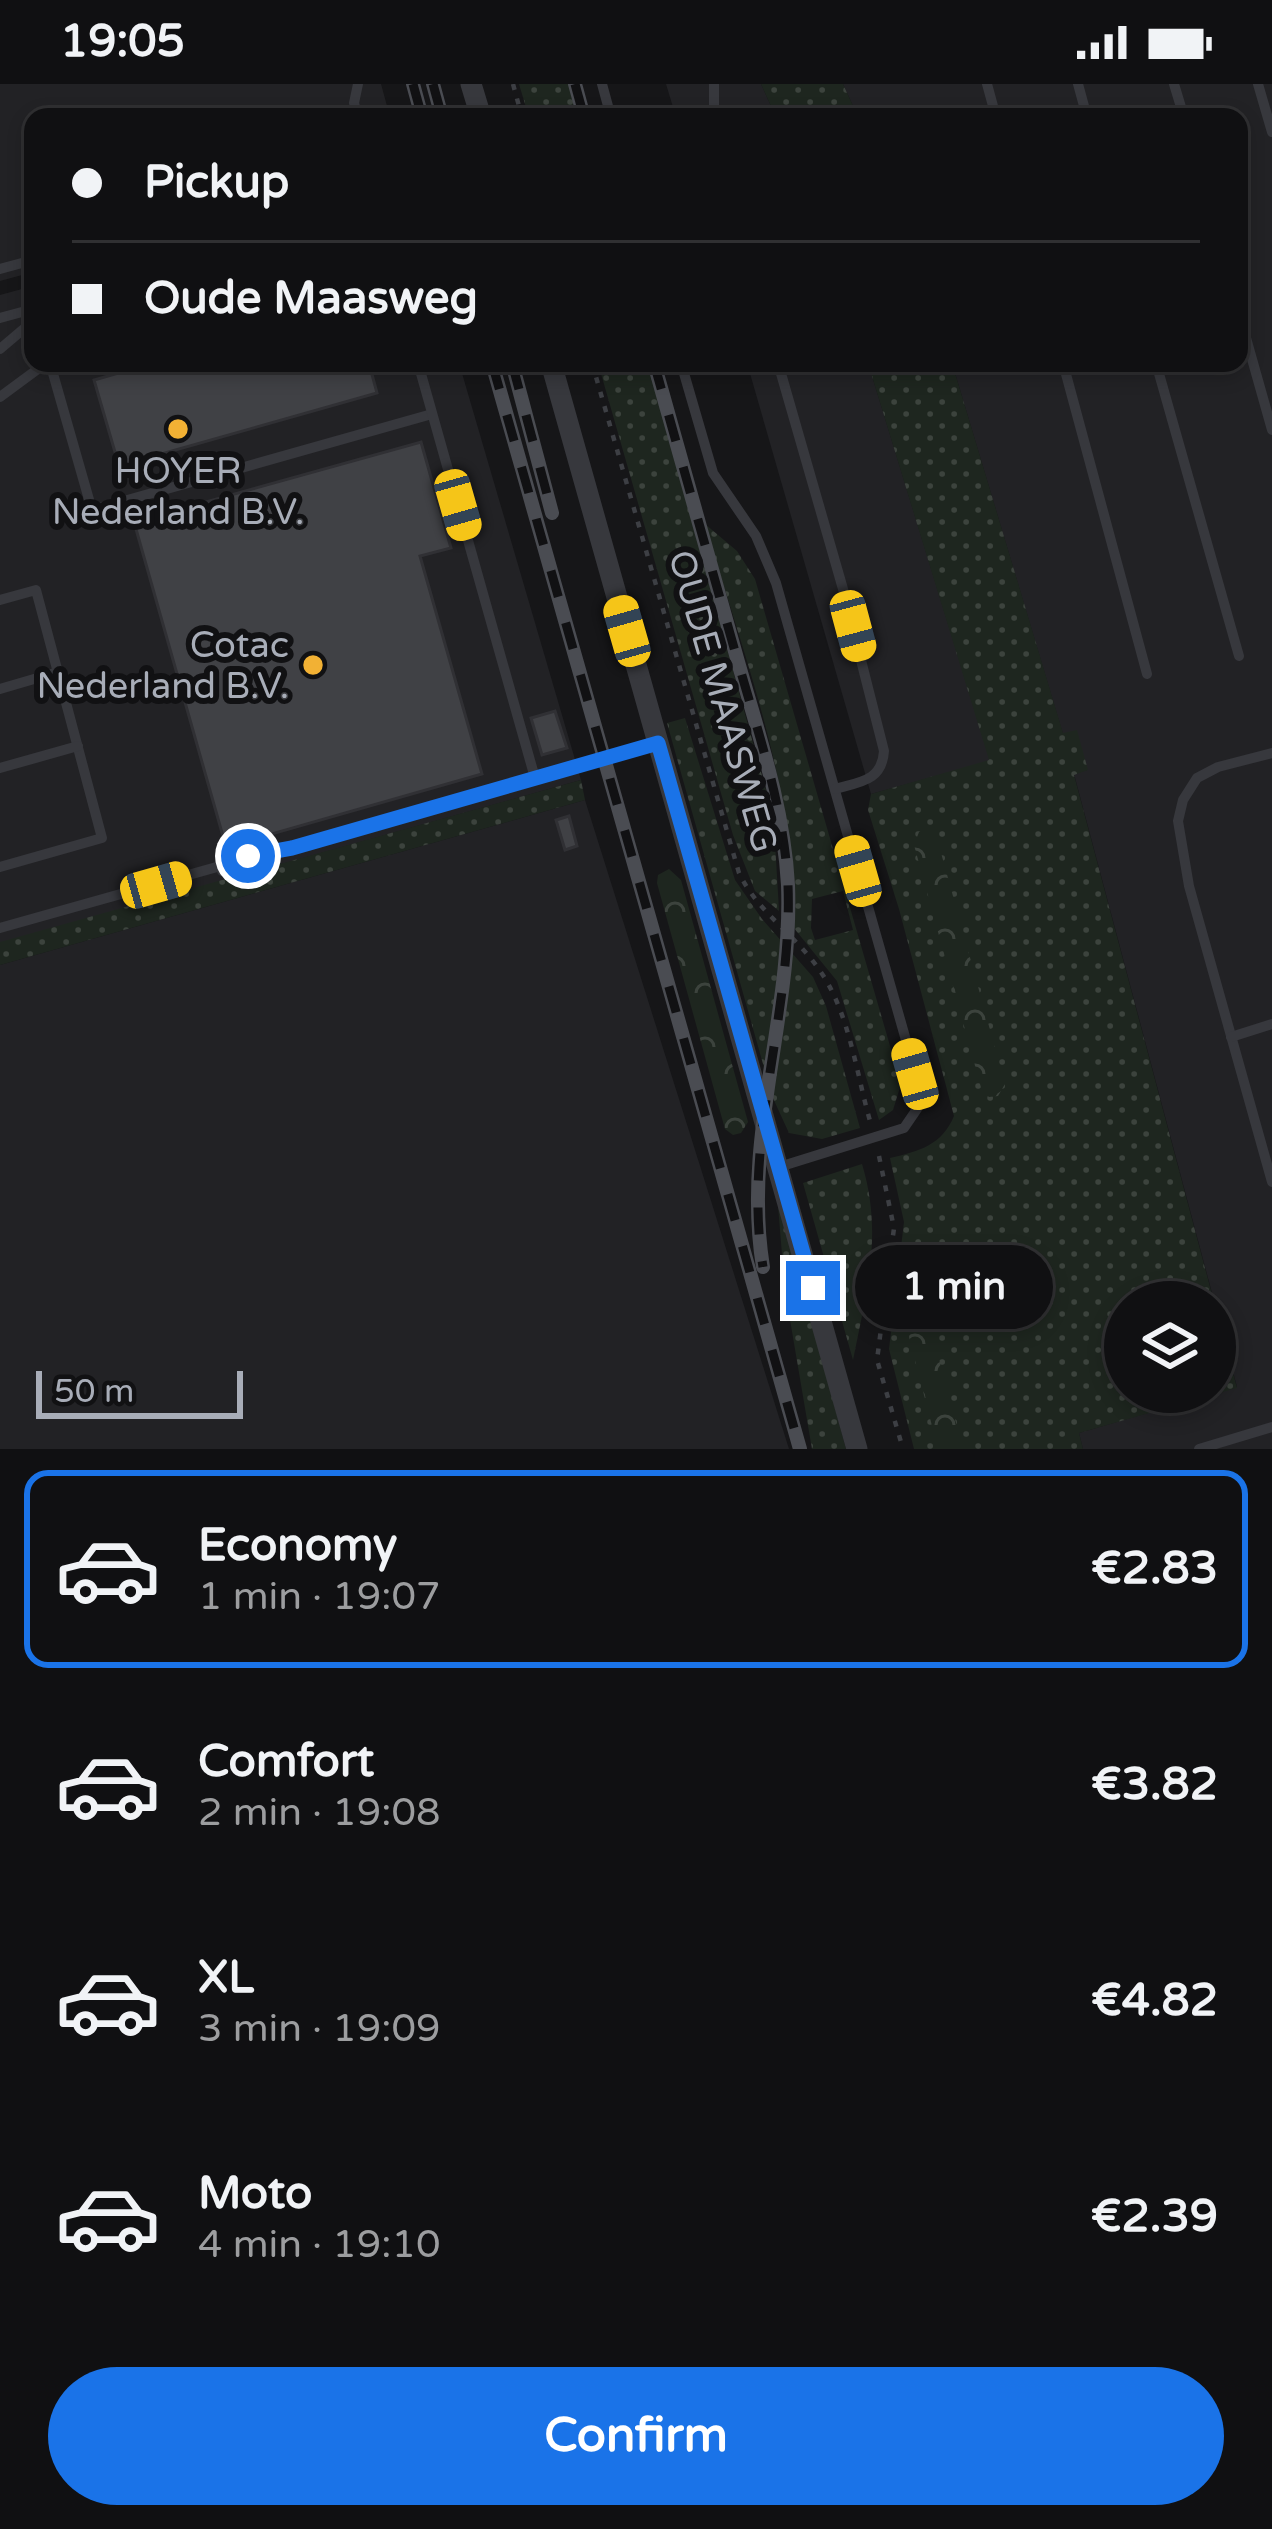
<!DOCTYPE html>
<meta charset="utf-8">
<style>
:root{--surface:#101012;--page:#19191b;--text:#f1f3f6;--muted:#9c9d9f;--line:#303032;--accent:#1a73e8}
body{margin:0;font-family:"Varela Round",sans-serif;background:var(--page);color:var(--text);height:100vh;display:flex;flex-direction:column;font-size:45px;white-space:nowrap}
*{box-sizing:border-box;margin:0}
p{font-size:39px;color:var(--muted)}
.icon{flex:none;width:66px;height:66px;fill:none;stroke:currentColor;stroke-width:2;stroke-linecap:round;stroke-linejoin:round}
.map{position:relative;height:1365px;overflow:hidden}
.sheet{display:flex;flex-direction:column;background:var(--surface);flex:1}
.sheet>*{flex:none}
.hud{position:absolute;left:24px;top:24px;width:1224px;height:264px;border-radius:24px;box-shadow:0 6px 18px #0003,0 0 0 3px var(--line);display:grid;align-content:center;height:264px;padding:0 48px;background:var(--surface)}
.buttons{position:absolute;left:1104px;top:1197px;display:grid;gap:24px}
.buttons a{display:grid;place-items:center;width:132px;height:132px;border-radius:50%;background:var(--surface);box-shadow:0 6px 18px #0003,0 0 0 3px var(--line);font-size:60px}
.scale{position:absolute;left:36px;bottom:30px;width:207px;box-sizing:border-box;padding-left:12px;border:6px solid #a8adb8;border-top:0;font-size:33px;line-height:42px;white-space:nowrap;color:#a8adb8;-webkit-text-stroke:9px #111113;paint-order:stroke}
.end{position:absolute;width:54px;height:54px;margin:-27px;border:15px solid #1a73e8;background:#fff;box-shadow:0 0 0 6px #fff}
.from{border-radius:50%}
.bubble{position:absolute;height:84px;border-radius:42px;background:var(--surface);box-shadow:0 6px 18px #0003,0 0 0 3px var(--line);font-size:39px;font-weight:800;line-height:84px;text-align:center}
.car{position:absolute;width:36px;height:72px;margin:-36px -18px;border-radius:15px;box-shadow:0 0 9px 3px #0007;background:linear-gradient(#f5c518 24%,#345 0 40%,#f5c518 0 76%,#345 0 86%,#f5c518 0)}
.hud b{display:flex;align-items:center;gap:42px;height:114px;font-size:45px}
.hud b+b{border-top:3px solid var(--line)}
.hud i{width:30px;height:30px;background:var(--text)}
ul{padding:21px 0 0;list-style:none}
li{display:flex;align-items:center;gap:36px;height:198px;margin:0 24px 18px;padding:0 24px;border:6px solid transparent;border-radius:24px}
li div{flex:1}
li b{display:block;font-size:45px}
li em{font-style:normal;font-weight:800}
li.current{border-color:var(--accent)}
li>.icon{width:108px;height:108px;stroke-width:1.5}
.action{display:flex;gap:24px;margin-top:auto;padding:24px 48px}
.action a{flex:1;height:138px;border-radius:72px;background:var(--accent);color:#fff;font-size:48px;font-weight:800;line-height:138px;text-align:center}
.status{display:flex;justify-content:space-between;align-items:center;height:84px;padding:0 60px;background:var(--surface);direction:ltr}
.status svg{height:33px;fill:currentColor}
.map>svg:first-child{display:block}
.built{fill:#222225}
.grass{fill:url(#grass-dots);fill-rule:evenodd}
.forest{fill:url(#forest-crowns)}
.building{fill:#404145;stroke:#303034;stroke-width:3}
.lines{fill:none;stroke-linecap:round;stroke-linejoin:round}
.path{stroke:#3d3f44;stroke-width:4.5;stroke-dasharray:6 9;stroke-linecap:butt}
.service{stroke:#37383d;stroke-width:10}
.minor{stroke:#37383d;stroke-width:21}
.rail-casing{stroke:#4a4c52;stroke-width:14}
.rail{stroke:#111113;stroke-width:9;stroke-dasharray:27;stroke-linecap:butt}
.route{stroke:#1a73e8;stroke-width:15}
.poi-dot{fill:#f2b134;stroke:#111113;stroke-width:4.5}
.labels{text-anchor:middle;stroke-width:12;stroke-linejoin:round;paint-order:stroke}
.poi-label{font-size:36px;fill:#a8adb8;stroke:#111113}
.street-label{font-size:36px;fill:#a8adb8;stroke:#111113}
</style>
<div class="status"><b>19:05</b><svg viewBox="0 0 49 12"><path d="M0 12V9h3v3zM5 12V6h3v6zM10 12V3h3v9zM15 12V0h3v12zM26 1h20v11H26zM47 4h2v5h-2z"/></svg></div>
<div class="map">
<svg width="1272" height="1365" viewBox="0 0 1272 1365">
<defs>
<pattern id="grass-dots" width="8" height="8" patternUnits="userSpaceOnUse" patternTransform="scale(3)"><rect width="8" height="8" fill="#1e261f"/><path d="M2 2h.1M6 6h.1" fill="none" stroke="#3c433d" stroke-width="1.8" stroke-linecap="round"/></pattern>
<pattern id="forest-crowns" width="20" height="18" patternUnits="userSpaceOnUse" patternTransform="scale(3)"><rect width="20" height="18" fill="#1e261f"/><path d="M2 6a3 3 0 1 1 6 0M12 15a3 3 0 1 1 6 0" fill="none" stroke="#3c433d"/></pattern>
</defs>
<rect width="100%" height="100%" fill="#161618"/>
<g class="built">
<polygon points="0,0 381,0 390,33 33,33 33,188 0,197"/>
<polygon points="666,0 761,0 776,33 676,33"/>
<polygon points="843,0 1272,0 1272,1365 1083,1365 1079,1349 1237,1303 1074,690 1087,686 1063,650 952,279 1239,279 1239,33 858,33"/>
<polygon points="33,202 33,279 459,279 581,696 0,859 0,211"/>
<polygon points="747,279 868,279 990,677 871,710"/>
<polygon points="585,716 789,1365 0,1365 0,881"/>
</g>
<g class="grass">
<polygon points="519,0 569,0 578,33 529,33"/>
<polygon points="761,0 843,0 858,33 776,33"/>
<polygon points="598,279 648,279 766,706 775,759 779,827 755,807 733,751"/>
<path d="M868,279H952L1063,649L1077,646L1088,686L1074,691L1214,1218H1125V1308H1215V1222L1237,1304L1079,1349L1083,1365H914L889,1265L904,1138L890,1074C920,1067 942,1061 954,1032L899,825L868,726L871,710L989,676Z"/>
<path d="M705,440L737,467L755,495L901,1000L893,1026L879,1036L837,897L793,843C797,706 743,571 705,440ZM843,807L853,846L815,856L811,844L812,815Z"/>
<polygon points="685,634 735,796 762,835 813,893 826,922 860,1044 822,1055 789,1049 772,1012 667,639"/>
<polygon points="581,696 585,716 0,881 0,858"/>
<path d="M862,1080C883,1149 867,1206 853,1276L803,1099Z"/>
<polygon points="777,1109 846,1365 812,1365 785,1206"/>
</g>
<g class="forest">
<polygon points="927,747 938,758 1005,1000 998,1012 989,1013 982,1007 914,761 919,748"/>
<polygon points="669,785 681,796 748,1038 741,1049 733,1051 725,1045 657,799 658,791"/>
<polygon points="919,1234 931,1246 963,1365 938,1365 909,1253 912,1237"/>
</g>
<g class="building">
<polygon points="153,279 369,279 377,309 119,382 94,296"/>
<polygon points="421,358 451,464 420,472 482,690 226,763 134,438"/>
<polygon points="555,627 567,664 542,671 531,634"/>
<polygon points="569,732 577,762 565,766 556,736"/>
</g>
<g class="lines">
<g class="path">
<polyline points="513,0 522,33"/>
<path d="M592,279L739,789C757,827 794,850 818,884C849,926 856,988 870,1037"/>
<polyline points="879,1072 894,1144 877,1276 903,1365"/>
</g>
<g class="service">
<polyline points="602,0 611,33"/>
<polyline points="714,0 714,33"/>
<polyline points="987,0 996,33"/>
<polyline points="1078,0 1087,33"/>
<polyline points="1174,0 1184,33"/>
<polyline points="1258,0 1272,48"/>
<polyline points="358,33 354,19 358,0"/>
<polyline points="0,185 33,176"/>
<polyline points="1239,229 1272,346"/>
<polyline points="0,234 33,225"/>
<polyline points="0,265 33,237"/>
<polyline points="50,279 92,426 432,330"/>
<polyline points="418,279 535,694"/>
<polyline points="681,279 713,389 756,452 776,499 919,1002 917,1025 904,1044 779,1083"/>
<path d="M778,279L843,505L884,667C882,697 860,698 835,705"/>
<polyline points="1063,279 1147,590"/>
<polyline points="1156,279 1239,572"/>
<polyline points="0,313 46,279"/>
<polyline points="0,516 36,506 102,754 0,783"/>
<polyline points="0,605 58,588"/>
<polyline points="1272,669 1218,683 1197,694 1183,716 1178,737 1189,802 1272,1098"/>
<polyline points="0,684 78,662"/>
<polyline points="222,787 253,783 278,770"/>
<polyline points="0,844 658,659"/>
<polyline points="1231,953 1272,940"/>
<polyline points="1199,1365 1272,1343"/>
</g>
<g class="minor">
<polyline points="471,0 481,33"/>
<polyline points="551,279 857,1365"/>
</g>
<defs>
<g id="rail">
<polyline points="413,0 422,33"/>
<polyline points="433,0 442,33"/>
<polyline points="575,0 584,33"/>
<polyline points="492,279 800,1365"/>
<polyline points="512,279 552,429"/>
<path d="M654,279C682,379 710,479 738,578C759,651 784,725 788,801C793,930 742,1054 763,1183"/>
</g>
</defs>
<use href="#rail" class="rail-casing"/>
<use href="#rail" class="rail"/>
</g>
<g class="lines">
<polyline class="route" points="248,772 292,764 658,659 813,1204"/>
</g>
<g class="poi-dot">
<circle cx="178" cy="345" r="12"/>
<circle cx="313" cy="581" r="12"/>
</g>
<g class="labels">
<g class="poi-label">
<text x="178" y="399">HOYER<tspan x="178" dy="41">Nederland B.V.</tspan></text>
<text x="289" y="573" text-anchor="end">Cotac<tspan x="289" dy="41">Nederland B.V.</tspan></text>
</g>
<g class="street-label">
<text transform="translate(724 617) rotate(74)" y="13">OUDE MAASWEG</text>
</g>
</g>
</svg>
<div class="buttons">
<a><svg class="icon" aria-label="layers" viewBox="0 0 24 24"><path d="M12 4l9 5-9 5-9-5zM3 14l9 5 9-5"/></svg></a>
</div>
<div class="scale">50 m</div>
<i class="end from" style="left:248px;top:772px"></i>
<i class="end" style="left:813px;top:1204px"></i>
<div class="bubble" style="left:855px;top:1161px;width:198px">1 min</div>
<i class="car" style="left:458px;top:421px;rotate:164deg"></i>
<i class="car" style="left:853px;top:542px;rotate:165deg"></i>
<i class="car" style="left:627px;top:547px;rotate:344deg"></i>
<i class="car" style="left:858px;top:787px;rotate:344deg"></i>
<i class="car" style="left:156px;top:801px;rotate:74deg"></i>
<i class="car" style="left:915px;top:990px;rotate:344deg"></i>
<div class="hud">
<b><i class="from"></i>Pickup</b>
<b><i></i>Oude Maasweg</b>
</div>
</div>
<section class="sheet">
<ul>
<li class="current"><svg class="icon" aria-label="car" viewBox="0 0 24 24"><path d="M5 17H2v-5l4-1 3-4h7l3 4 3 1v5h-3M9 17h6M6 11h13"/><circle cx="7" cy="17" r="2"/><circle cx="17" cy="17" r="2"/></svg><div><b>Economy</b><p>1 min · 19:07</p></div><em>€2.83</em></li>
<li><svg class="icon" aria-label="car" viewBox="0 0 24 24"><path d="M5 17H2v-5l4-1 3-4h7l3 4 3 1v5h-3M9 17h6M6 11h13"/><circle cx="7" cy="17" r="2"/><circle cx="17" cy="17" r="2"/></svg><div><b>Comfort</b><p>2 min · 19:08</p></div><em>€3.82</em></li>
<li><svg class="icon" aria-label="car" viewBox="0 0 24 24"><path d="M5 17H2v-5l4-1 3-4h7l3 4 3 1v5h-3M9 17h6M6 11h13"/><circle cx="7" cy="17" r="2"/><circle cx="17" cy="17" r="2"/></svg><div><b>XL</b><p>3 min · 19:09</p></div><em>€4.82</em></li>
<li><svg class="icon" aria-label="car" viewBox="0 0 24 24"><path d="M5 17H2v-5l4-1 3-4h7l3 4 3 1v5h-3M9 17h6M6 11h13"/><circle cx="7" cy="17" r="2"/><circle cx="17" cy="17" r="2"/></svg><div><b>Moto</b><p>4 min · 19:10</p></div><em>€2.39</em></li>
</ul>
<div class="action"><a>Confirm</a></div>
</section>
